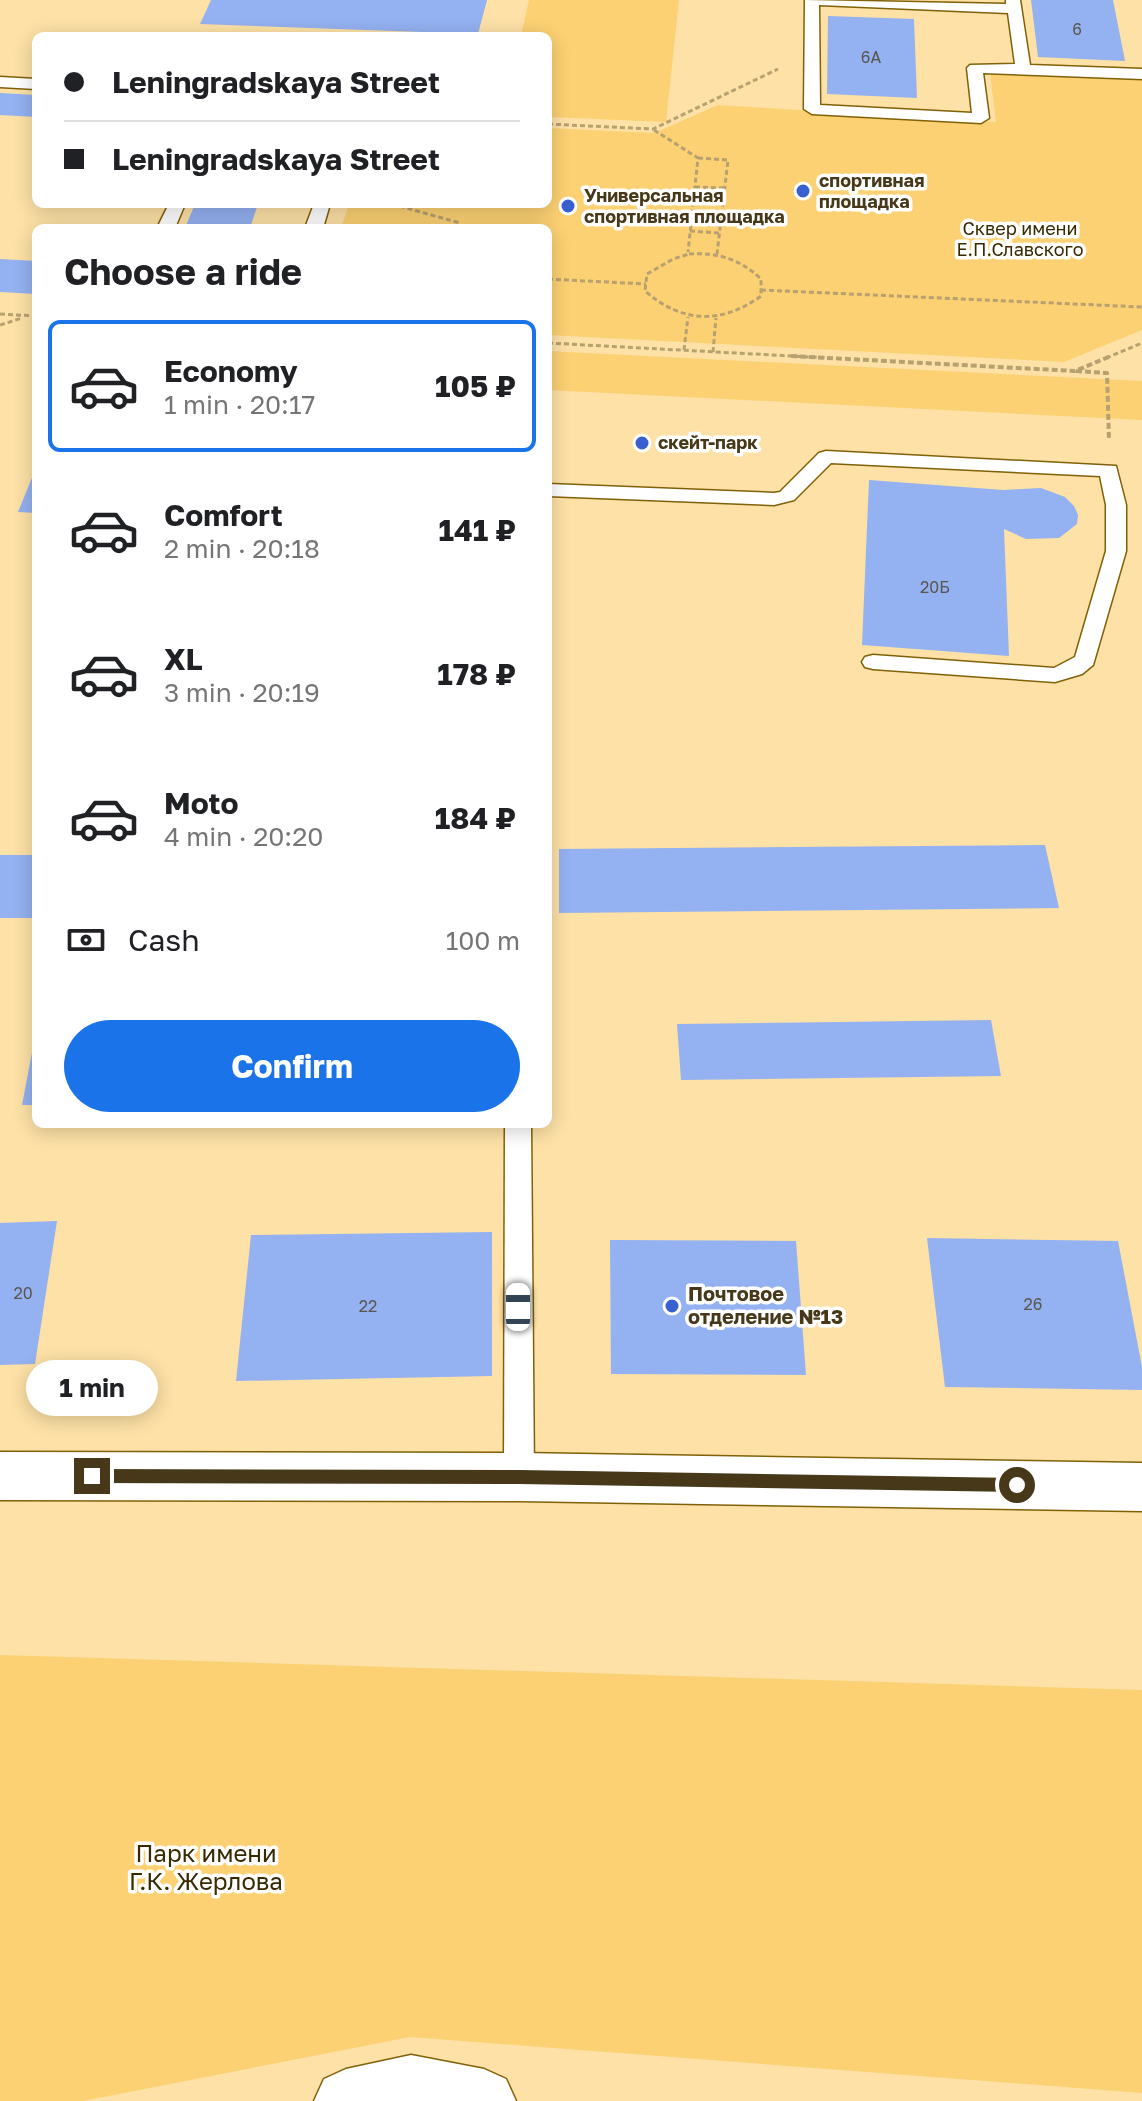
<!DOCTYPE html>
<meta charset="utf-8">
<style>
:root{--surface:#fff;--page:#f6f6f6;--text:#202124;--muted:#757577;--line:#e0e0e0;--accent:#1a73e8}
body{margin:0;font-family:"Golos Text",sans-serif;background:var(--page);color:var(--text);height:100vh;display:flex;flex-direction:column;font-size:30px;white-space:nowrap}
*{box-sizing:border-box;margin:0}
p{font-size:26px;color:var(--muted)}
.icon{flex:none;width:44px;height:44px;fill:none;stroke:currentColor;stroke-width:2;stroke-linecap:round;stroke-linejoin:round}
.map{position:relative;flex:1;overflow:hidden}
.drawer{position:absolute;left:32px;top:224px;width:520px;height:904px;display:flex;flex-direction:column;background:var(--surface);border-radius:12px;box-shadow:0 4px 20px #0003}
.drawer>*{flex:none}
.hud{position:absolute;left:32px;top:32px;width:520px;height:176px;border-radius:12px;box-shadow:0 4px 20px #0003;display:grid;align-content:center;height:176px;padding:0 32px;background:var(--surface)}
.end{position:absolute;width:36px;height:36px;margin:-18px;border:10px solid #463818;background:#fff;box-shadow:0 0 0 4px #fff}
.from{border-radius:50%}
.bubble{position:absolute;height:56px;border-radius:28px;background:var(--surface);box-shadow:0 4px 20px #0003;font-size:26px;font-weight:700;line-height:56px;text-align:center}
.car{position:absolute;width:24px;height:48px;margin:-24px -12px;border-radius:10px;box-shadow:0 0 6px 2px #0007;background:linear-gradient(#fff 24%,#345 0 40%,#fff 0 76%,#345 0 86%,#fff 0)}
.hud b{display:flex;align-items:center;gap:28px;height:76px;font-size:30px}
.hud b+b{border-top:2px solid var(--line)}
.hud i{width:20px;height:20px;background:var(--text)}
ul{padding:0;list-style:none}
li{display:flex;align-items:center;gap:24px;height:132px;margin:0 16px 12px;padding:0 16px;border:4px solid transparent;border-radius:12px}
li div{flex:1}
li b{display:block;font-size:30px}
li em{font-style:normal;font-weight:700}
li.on{border-color:var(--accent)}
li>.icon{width:72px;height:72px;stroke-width:1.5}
h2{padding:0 32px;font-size:36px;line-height:96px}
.pay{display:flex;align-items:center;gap:20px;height:88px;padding:0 32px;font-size:30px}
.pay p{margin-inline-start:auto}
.button{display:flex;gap:16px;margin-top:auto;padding:16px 32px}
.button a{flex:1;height:92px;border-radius:48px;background:var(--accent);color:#fff;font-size:32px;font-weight:700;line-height:92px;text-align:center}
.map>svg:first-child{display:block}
.green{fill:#fcd173}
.building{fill:#94b1f1}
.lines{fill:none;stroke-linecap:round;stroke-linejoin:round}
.lane-casing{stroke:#816107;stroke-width:3}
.street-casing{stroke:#816107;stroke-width:3}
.secondary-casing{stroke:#816107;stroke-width:3}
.path-far1{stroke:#b8a170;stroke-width:3;stroke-dasharray:5 3;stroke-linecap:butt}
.path{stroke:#b8a170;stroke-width:4;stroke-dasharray:6 3;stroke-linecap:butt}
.lane{fill:#fff;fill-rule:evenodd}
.street{fill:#fff;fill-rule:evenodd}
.secondary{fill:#fff;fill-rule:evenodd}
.route{fill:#463818}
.poi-dot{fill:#3860d1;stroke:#fff;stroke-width:3}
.labels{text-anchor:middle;stroke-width:7;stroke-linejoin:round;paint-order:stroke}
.number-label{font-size:16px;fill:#5a564e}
.far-poi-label{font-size:18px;font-weight:bold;fill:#463818;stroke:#fff;text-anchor:start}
.far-park-label{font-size:18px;fill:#392900;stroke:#fff}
.poi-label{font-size:20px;font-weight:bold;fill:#463818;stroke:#fff;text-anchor:start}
.near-park-label{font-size:24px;fill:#392900;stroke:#fff}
</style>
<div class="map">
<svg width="1142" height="2101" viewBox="0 0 1142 2101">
<rect width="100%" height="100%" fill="#fde1a6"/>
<g class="green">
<polygon points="529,0 679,0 666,122 548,117 548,36 521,36"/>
<polygon points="990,73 1142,79 1142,330 1064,362 548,335 548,228 341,228 349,204 548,204 548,128 654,133 718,105 996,122"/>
<polygon points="548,351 1142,381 1142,420 548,390"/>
<polygon points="0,1655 1142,1690 1142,2093 410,2037 83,2101 0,2101"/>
</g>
<g class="building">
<polygon points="211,0 487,0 478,34 200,24"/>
<polygon points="1031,0 1113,0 1125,61 1038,57"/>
<polygon points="828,16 914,19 917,98 827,94"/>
<polygon points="0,93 36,95 36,117 0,115"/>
<polygon points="195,204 258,204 250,228 185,228"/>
<polygon points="0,259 36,261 36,294 0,292"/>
<polygon points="36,468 36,513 18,512"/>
<polygon points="869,480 1003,490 1041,488 1065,497 1074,506 1078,515 1077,524 1059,538 1026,539 1004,529 1009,656 862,645"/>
<polygon points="1045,845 1059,908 559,913 559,849"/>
<rect x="0" y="855" width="36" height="63"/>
<polygon points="991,1020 1001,1076 681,1080 677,1024"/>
<polygon points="35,1037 36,1105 22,1105"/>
<polygon points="57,1221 35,1364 0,1365 0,1223"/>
<polygon points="492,1232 492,1376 236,1381 251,1235"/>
<polygon points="927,1238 1118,1241 1142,1367 1142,1390 945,1387"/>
<polygon points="610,1240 796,1241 806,1375 611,1374"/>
</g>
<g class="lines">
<defs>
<g id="lane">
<path d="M805,0L1006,4V0H1020L1030,65L1142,69V79L983,73L989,118L981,123L812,114L804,109ZM819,5L1008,13L1015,64L970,65L967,68L972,113L820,105Z"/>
<polygon points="0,77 36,79 36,89 0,87"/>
<polygon points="169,204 185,204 175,228 157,228"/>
<polygon points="314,204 330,204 323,228 305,228"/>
<polygon points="826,451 1116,466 1126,505 1126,551 1093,665 1082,674 1055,682 873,669 865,667 862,662 865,657 873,655 1054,668 1075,657 1106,551 1106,505 1100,476 831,463 794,500 774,505 548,496 548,484 774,493 780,492 819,453"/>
<polygon points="505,1124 531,1124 534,1477 530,1487 519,1491 508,1487 504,1477"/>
</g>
<polygon id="street" points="411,2055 484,2069 506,2079 516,2101 314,2101 324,2079 346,2069"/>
<polygon id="secondary" points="0,1452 519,1453 1142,1463 1142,1511 519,1501 0,1500"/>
</defs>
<use href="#lane" class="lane-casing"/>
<use href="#street" class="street-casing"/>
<use href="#secondary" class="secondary-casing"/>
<g class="path-far1">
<polyline points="548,124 653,129 778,69"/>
<polyline points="654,130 698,158 688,252"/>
<polyline points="698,158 728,160 717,254"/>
<polyline points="695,187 724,188"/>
<polyline points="392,204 460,223 459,228"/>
<polyline points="693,211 722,212"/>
<polyline points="690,231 719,233"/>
<path d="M689,254C717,252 740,259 761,279V296C721,325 682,323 645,291L647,274L673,259Z"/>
<polyline points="548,279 646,284"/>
<polyline points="761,290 1142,307"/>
<polyline points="0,314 36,316"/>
<polyline points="0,325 22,318"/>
<polyline points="548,343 829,358"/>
<polyline points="684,350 688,317"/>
<polyline points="713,352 716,318"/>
<polyline points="1106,358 1142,343"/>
</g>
<g class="path">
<polyline points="791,356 1075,371 1111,356"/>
<polyline points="1076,371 1107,373 1109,439"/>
</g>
<use href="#lane" class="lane"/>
<use href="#street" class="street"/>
<use href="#secondary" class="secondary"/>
</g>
<polygon class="route" points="92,1469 519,1470 1017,1478 1025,1485 1017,1492 519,1484 92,1483 84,1476"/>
<g class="poi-dot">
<circle cx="803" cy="191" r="8"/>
<circle cx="568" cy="206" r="8"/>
<circle cx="642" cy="443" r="8"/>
<circle cx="672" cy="1306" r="8"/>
</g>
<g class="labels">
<g class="number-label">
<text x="1077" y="35">6</text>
<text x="871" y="63">6А</text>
<text x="935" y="593">20Б</text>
<text x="23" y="1299">20</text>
<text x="1033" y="1310">26</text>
<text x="368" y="1312">22</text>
</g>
<g class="far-poi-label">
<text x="819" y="187">спортивная<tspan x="819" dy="21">площадка</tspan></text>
<text x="584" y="202">Универсальная<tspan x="584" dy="21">спортивная площадка</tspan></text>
<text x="658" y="449">скейт-парк</text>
</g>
<g class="far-park-label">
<text x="1020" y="235">Сквер имени<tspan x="1020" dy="21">Е.П.Славского</tspan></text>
</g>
<g class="poi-label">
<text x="688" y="1301">Почтовое<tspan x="688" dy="23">отделение №13</tspan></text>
</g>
<g class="near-park-label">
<text x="206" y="1862">Парк имени<tspan x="206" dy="28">Г.К. Жерлова</tspan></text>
</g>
</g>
</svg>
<i class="end from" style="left:1017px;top:1485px"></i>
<i class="end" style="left:92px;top:1476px"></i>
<div class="bubble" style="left:26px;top:1360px;width:132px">1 min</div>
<i class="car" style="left:518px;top:1307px;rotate:0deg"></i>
<div class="hud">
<b><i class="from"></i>Leningradskaya Street</b>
<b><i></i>Leningradskaya Street</b>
</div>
<section class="drawer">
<h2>Choose a ride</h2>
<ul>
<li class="on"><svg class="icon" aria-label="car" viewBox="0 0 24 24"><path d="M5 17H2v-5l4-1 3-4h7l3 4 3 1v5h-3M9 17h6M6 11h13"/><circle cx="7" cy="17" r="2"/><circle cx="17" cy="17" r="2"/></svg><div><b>Economy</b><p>1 min · 20:17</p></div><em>105 ₽</em></li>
<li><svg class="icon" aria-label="car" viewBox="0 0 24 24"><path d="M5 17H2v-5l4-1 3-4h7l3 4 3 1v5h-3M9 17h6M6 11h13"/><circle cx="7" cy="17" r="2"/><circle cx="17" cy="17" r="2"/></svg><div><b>Comfort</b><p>2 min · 20:18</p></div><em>141 ₽</em></li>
<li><svg class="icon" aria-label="car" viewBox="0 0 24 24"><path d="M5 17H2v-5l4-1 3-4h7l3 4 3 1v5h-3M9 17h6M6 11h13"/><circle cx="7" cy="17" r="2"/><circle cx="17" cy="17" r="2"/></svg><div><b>XL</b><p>3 min · 20:19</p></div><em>178 ₽</em></li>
<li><svg class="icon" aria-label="car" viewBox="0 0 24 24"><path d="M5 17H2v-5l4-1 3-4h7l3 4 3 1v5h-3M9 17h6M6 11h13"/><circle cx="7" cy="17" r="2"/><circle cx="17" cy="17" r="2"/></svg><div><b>Moto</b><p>4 min · 20:20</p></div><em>184 ₽</em></li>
</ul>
<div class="pay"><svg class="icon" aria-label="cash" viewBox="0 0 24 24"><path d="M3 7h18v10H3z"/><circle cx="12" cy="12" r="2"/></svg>Cash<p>100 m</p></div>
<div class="button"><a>Confirm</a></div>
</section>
</div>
